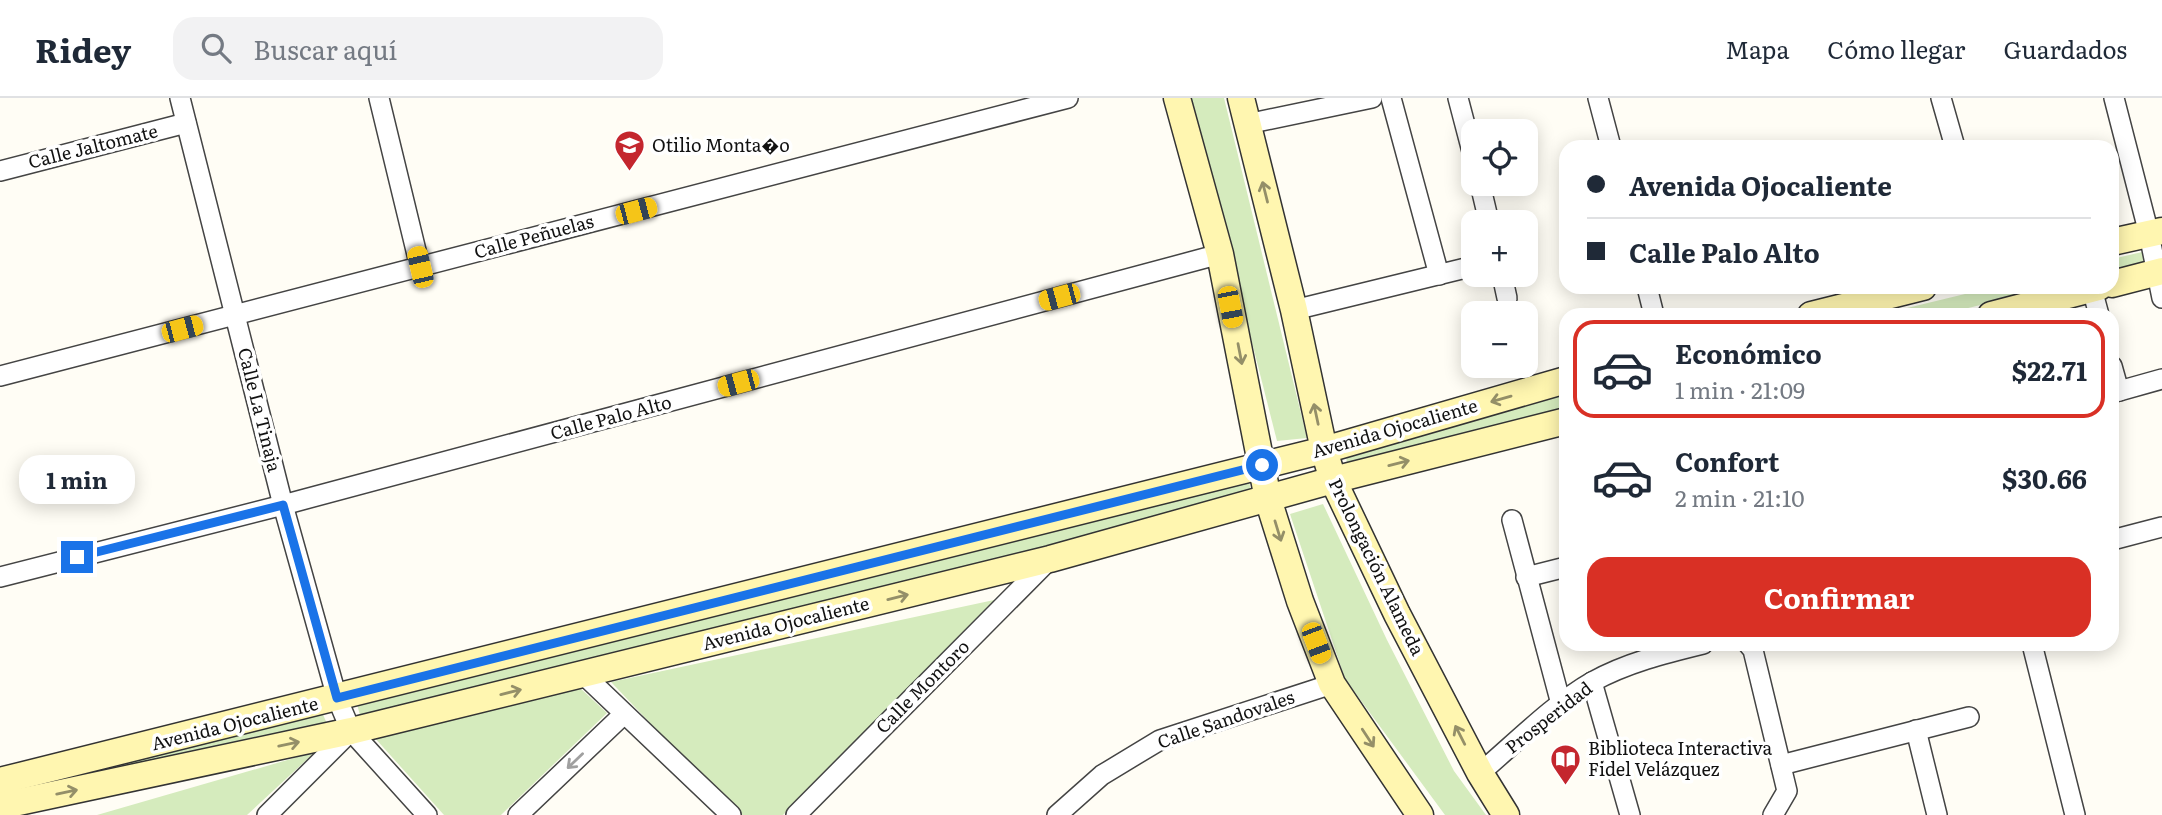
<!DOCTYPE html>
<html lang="es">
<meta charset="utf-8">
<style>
:root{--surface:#fff;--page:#f2f2f3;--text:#1f2937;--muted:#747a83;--line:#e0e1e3;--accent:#d93025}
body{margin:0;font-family:Literata,serif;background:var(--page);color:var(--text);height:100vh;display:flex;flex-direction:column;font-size:26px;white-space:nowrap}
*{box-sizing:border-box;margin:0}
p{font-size:23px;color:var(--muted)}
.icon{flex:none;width:38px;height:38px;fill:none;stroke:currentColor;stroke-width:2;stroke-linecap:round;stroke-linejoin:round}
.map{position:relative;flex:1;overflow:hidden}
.panel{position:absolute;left:1559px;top:210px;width:560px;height:343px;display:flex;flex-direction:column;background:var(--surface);border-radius:21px;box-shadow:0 4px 18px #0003}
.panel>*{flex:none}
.top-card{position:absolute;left:1559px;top:42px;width:560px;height:154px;border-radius:21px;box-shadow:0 4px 18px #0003;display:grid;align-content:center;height:154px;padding:0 28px;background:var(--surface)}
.buttons{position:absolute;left:1461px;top:21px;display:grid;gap:14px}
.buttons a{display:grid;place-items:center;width:77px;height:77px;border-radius:14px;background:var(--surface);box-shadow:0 4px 18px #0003;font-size:35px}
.end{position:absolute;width:32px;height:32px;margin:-16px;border:9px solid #1a73e8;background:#fff;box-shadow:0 0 0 4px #fff}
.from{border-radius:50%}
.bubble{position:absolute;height:49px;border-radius:21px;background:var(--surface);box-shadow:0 4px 18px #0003;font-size:23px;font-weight:700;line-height:49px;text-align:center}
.car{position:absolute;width:21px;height:42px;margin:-21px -10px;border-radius:9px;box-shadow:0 0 5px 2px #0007;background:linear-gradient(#f5c518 24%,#345 0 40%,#f5c518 0 76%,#345 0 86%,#f5c518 0)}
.top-card b{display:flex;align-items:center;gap:24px;height:66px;font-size:26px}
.top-card b+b{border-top:2px solid var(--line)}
.top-card i{width:18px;height:18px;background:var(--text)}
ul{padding:12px 0 0;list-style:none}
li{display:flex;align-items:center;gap:21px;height:98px;margin:0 14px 10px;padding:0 14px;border:4px solid transparent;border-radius:21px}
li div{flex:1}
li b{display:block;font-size:26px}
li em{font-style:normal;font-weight:700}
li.current{border-color:var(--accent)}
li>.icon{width:63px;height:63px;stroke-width:1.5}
.primary-button{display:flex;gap:14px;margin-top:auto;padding:14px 28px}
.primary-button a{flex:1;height:80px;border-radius:21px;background:var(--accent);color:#fff;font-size:28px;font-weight:700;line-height:80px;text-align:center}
header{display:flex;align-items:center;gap:42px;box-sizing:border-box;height:98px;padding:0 35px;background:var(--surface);border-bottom:2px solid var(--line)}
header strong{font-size:33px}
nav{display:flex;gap:38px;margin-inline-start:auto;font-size:24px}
.search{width:490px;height:63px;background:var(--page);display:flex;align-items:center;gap:18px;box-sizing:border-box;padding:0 24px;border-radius:21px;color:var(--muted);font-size:26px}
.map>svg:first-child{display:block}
.green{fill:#d5ebbd}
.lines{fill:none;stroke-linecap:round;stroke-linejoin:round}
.minor-casing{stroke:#444;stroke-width:22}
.secondary-casing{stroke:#333;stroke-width:29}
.minor{stroke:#fff;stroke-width:19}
.secondary{stroke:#fff6b0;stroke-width:26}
.oneway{stroke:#948f68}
.oneway2{stroke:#a0a0a0}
.route{stroke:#1a73e8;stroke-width:9}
.labels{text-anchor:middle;stroke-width:7;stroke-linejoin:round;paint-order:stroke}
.poi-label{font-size:18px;fill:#111;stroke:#fff;text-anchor:start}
.street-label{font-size:18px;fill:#111;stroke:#fff}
</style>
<header>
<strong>Ridey</strong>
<div class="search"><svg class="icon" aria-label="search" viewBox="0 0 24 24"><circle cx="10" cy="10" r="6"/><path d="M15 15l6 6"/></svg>Buscar aquí</div>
<nav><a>Mapa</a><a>Cómo llegar</a><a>Guardados</a></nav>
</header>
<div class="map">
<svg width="2162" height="717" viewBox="0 0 2162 717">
<rect width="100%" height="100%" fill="#fffdf5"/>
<g class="green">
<polygon points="1190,0 1224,0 1307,340 1277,343"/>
<polygon points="2142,154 2144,166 2112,174 2112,161"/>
<polygon points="1994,189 2053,189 1940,217 1878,217"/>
<polygon points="1566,296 1566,312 1347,367 1346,356"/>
<polygon points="1248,380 1252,396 361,621 357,606"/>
<polygon points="1323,406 1387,542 1454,673 1486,717 1445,717 1345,581 1290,416"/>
<polygon points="1008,499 783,717 738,717 611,584"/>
<polygon points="579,589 607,615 501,717 444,717 374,639"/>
<polygon points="321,612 328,628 0,699 0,690"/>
<polygon points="315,654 247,717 97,717"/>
</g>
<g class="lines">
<defs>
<g id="minor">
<polyline points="180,0 283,407 337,600 351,633 427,717"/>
<polyline points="379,0 420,169"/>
<polyline points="1391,0 1439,177"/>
<polyline points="1458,0 1474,61"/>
<polyline points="1598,0 1611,49"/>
<polyline points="1941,0 1955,49"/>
<polyline points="2114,0 2149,136 2162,200"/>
<polyline points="1247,26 1372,0"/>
<polyline points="0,73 186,25"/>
<polyline points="1480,86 1489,124"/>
<polyline points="1502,177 1507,200"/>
<polyline points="1647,189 1654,217"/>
<polyline points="2092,191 2099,217"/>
<polyline points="1294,212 1474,168"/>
<polyline points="2112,268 2119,293"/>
<polyline points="0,278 1068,0"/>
<polyline points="2112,295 2162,281"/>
<polyline points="1512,422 1561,606"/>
<polyline points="2112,442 2162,429"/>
<polyline points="0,479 283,407 1220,156"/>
<polyline points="1526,479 1566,469"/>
<polyline points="1748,546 1753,552 1787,693 1773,717"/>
<polyline points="2032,546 2075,717"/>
<polyline points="583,576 731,717"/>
<polyline points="1592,584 1630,717"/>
<polyline points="1916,632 1937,717"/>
<polyline points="1781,667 1969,619"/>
<path d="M1480,675C1513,647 1555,605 1592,584C1626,565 1666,555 1703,546"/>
<polyline points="267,717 351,633"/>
<polyline points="518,717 624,616"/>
<polyline points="796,717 1049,462"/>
<polyline points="1057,717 1102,677 1160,642 1332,586"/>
</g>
<g id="secondary">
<polyline points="1177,0 1220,156 1268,401 1300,503 1332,586 1420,717"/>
<polyline points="1241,0 1294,212 1324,352 1333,382 1397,516 1480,675 1506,717"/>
<polyline points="2112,144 2162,133"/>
<polyline points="2112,186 2162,173"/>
<polyline points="1811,217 1923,189"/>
<polyline points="1991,217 2099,189"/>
<polyline points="0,683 1324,352 1566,282"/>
<polyline points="0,708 351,633 1050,461 1333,382 1566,323"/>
</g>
</defs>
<use href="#minor" class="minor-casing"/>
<use href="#secondary" class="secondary-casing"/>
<use href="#minor" class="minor"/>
<use href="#secondary" class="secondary"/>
</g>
<defs><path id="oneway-shaft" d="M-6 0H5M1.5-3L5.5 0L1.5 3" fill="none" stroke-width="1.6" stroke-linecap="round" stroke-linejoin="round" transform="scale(1.75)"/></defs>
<g class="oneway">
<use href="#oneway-shaft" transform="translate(1265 94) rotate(-104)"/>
<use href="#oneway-shaft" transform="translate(1240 256) rotate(79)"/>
<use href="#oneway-shaft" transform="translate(1501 301) rotate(164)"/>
<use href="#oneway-shaft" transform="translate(1316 316) rotate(-102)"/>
<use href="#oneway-shaft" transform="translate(1399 365) rotate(-14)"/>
<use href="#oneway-shaft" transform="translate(1278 433) rotate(73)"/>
<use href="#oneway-shaft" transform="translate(898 499) rotate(-14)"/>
<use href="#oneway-shaft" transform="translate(511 594) rotate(-14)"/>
<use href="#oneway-shaft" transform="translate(1460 637) rotate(-117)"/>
<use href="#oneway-shaft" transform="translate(1368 640) rotate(57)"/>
<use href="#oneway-shaft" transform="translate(289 646) rotate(-12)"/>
<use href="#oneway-shaft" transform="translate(67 694) rotate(-12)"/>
</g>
<use class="oneway2" href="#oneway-shaft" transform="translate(575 663) rotate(136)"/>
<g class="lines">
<polyline class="route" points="77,459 283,407 337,600 1262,367"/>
</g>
<defs>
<symbol id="school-pin" viewBox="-11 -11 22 30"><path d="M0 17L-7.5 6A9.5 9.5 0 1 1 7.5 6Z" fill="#c4262e" stroke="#fff"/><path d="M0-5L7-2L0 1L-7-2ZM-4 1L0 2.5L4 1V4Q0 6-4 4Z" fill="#fff"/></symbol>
<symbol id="library-pin" viewBox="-11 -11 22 30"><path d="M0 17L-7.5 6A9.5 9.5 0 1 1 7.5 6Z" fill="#c4262e" stroke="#fff"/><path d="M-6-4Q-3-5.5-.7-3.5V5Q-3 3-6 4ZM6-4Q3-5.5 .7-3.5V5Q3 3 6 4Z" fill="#fff"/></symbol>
</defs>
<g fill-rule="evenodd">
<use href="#school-pin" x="612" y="30" width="35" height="47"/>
<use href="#library-pin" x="1548" y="644" width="35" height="47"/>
</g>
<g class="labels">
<g class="poi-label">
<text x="652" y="54">Otilio Monta�o</text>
<text x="1588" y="657">Biblioteca Interactiva<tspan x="1588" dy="21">Fidel Velázquez</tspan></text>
</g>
<g class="street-label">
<text transform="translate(93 49) rotate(-14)" y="6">Calle Jaltomate</text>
<text transform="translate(534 139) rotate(-15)" y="6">Calle Peñuelas</text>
<text transform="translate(259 312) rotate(76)" y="6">Calle La Tinaja</text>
<text transform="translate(611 320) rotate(-15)" y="6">Calle Palo Alto</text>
<text transform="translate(1395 331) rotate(-16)" y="6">Avenida Ojocaliente</text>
<text transform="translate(1376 469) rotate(64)" y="6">Prolongación Alameda</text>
<text transform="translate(786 526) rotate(-14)" y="6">Avenida Ojocaliente</text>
<text transform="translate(923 589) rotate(-45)" y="6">Calle Montoro</text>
<text transform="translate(1549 620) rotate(-38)" y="6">Prosperidad</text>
<text transform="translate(1226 622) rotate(-19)" y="6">Calle Sandovales</text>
<text transform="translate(235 626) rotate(-14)" y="6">Avenida Ojocaliente</text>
</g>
</g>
</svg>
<div class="buttons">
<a><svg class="icon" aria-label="locate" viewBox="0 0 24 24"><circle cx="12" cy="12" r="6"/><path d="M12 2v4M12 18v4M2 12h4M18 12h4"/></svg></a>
<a>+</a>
<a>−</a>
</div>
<i class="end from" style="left:1262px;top:367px"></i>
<i class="end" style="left:77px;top:459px"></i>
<div class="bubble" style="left:19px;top:357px;width:116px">1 min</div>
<i class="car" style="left:636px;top:113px;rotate:75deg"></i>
<i class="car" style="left:420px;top:169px;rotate:347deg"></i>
<i class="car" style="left:1059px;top:199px;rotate:255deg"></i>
<i class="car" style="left:1230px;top:209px;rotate:169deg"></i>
<i class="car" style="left:182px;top:231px;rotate:75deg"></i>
<i class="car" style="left:738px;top:285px;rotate:255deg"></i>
<i class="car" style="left:1316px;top:545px;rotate:159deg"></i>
<div class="top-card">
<b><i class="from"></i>Avenida Ojocaliente</b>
<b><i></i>Calle Palo Alto</b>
</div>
<section class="panel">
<ul>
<li class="current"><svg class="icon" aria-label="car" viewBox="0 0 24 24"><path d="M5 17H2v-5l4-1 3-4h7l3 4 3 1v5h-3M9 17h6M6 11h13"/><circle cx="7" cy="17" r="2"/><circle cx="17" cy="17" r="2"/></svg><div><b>Económico</b><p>1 min · 21:09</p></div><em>$22.71</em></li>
<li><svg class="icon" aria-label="car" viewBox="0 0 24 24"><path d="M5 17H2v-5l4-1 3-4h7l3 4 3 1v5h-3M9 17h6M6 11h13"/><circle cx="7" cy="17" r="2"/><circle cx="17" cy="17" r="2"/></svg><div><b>Confort</b><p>2 min · 21:10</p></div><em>$30.66</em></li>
</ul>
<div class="primary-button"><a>Confirmar</a></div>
</section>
</div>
